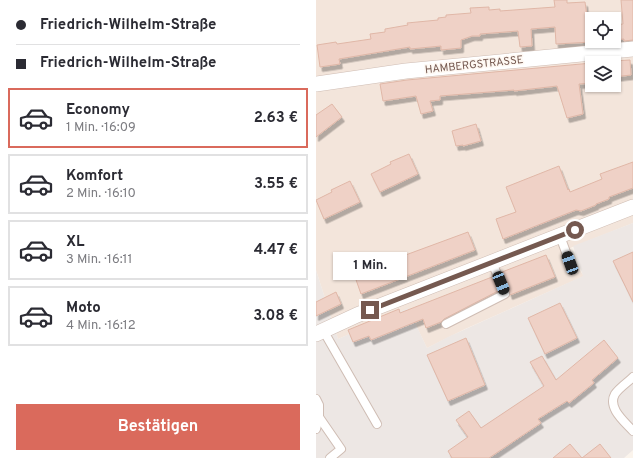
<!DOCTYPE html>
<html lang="de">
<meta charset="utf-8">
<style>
:root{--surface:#fff;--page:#f2f2f3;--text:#2b2b33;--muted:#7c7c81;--line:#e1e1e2;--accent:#da6a5c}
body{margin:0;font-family:Overpass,sans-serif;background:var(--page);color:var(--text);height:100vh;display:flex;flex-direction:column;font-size:15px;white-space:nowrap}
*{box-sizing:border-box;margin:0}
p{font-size:13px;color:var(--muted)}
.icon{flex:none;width:22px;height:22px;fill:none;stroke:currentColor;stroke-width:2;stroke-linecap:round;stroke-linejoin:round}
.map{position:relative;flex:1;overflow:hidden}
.panel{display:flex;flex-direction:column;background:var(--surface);width:316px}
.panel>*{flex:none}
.banner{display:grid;align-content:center;height:88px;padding:0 16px;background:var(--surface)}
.fabs{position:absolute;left:269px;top:12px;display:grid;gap:8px}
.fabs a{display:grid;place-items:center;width:36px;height:36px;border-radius:0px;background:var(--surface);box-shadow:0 1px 3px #0004;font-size:20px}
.end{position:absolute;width:18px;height:18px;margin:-9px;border:5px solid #755950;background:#fff;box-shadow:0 0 0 2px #fff}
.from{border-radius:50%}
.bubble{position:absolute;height:28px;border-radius:0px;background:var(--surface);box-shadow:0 1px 3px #0004;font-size:13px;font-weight:700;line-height:28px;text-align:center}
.car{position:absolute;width:12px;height:24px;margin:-12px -6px;border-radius:5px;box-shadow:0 0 3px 1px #0007;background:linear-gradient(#222 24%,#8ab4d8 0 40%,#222 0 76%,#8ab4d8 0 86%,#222 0)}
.banner b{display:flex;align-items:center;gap:14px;height:38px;font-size:15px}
.banner b+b{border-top:1px solid var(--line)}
.banner i{width:10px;height:10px;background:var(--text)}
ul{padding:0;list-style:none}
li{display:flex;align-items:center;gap:12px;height:60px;margin:0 8px 6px;padding:0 8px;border:2px solid var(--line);border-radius:0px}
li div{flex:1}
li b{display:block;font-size:15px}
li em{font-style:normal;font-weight:700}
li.active{border-color:var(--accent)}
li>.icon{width:36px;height:36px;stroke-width:1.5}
.cta{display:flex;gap:8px;margin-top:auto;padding:8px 16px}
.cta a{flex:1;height:46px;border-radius:0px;background:var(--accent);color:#fff;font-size:16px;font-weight:700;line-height:46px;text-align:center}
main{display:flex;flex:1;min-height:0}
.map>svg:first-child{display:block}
.residential{fill:#f3e5db;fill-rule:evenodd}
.industrial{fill:#ede7e4}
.building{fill:#efd1c6;stroke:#e0b7a7;filter:url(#shadow)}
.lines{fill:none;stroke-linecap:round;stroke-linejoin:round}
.lane-casing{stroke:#cfbdb4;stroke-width:10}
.street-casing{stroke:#cfbdb4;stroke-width:16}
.lane{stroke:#fff;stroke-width:8}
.street{stroke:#fff;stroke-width:15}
.route{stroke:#755950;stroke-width:5}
.labels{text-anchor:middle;stroke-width:3;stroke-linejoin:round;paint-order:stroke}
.street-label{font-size:11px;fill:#755950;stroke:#fef8f2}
</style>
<main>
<section class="panel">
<div class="banner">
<b><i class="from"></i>Friedrich-Wilhelm-Straße</b>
<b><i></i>Friedrich-Wilhelm-Straße</b>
</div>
<ul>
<li class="active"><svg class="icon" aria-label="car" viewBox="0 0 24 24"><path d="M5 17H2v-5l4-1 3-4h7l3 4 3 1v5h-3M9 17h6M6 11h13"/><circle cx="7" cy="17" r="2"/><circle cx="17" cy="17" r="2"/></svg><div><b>Economy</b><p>1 Min. · 16:09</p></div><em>2.63 €</em></li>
<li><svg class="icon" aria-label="car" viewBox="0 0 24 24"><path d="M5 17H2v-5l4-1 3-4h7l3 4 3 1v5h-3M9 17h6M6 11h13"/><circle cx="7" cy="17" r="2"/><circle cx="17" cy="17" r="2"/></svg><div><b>Komfort</b><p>2 Min. · 16:10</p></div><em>3.55 €</em></li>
<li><svg class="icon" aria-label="car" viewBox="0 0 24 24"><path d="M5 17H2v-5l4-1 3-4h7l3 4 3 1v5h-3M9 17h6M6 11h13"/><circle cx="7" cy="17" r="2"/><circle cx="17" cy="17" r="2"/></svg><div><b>XL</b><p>3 Min. · 16:11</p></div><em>4.47 €</em></li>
<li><svg class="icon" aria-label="car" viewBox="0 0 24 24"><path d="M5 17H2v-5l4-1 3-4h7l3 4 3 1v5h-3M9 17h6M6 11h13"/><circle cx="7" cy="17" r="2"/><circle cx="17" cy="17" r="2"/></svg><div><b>Moto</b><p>4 Min. · 16:12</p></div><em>3.08 €</em></li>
</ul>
<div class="cta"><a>Bestätigen</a></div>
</section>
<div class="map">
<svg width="317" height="458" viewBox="0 0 317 458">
<defs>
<filter id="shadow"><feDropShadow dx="2.5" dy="4.5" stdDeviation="0" flood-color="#0004"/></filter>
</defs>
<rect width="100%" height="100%" fill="#fbf4ec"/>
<path class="residential" d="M0,0H317V223L249,250L268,276L149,329L111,348L92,309L22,339L0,270ZM276,19H298V41H276ZM276,63H298V85H276Z"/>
<polygon class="industrial" points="317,223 317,450 308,458 0,458 0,270 22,339 92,308 111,348 132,337 267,276 257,246"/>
<g class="building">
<polygon points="238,0 251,0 251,3 269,2 273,30 276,29 276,42 240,44 239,27 215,29 216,46 204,47 202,31 164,34 164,36 156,36 145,40 145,48 125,50 125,46 94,49 94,47 23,59 24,64 4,67 1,45 20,42 21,44 55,39 54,34 69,32 69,29 92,25 91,23 122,20 122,18 130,17 130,15 155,13 154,8 173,7 173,10 184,9 184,11 239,7"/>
<polygon points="305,0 317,0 317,40 308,41 308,39 298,40 298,25 307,24"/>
<polygon points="314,60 315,75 298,77 298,61"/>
<polygon points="276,63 276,83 263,84 267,114 251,118 241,86 198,91 198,90 124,96 124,100 114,101 117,111 105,114 100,96 67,101 64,84 91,80"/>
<polygon points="16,104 26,117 0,137 0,115"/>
<polygon points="160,124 165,141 147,146 147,145 140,146 136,131"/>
<polygon points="93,154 102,174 64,192 55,174 75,164 74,162"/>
<polygon points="317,162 317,188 293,197 293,199 280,204 280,205 265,211 260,210 187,239 180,219 200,212 190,187 243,166 252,190 253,189 254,192 286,179 284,174"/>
<polygon points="34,181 44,202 8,219 0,200 16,192 15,190"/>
<polygon points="152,232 159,250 45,294 38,274"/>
<polygon points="317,252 317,302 297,261"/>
<polygon points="230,255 239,277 194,295 186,272"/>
<polygon points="176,277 182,291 128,319 125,322 110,328 107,319 55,340 53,336 37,342 32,330 83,309 84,313"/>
<polygon points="20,292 25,304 0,316 0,302"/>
<polygon points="244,303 261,338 229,354 212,318"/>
<polygon points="150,338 169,385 132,401 111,355"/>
<polygon points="288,340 302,358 276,380 278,383 253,403 251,401 222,419 225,423 173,458 136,458 132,451 152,437 140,420 153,411 165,428 228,386 214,362 226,356 240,380"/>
<polygon points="254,444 266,458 237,458"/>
<polygon points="284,444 295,458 266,458"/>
</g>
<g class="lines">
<defs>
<g id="lane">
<polyline points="244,236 254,263"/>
<polyline points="130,324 189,294 176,262"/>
<polyline points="7,330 61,424"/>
<path d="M317,377C312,382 303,388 299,394C291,408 309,422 317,431"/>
<polyline points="0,399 3,405 3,417 25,449 14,458"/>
<polyline points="0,429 3,417"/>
</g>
<g id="street">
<polyline points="0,84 90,71 317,49"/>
<polyline points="0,334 41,315 317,207"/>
</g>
</defs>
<use href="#lane" class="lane-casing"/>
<use href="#street" class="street-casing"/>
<use href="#lane" class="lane"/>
<use href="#street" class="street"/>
</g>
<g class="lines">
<polyline class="route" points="54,310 259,230"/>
</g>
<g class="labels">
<g class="street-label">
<text transform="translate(158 64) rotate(-6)" y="4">HAMBERGSTRASSE</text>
</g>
</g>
</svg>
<div class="fabs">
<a><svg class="icon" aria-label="locate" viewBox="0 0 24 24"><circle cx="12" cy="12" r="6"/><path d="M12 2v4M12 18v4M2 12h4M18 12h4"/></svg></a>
<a><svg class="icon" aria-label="layers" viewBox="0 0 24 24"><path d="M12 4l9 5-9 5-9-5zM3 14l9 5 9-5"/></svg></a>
</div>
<i class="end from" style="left:259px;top:230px"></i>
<i class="end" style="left:54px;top:310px"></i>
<div class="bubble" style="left:17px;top:252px;width:74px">1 Min.</div>
<i class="car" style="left:254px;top:263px;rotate:340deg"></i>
<i class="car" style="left:185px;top:283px;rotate:158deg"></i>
</div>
</main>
